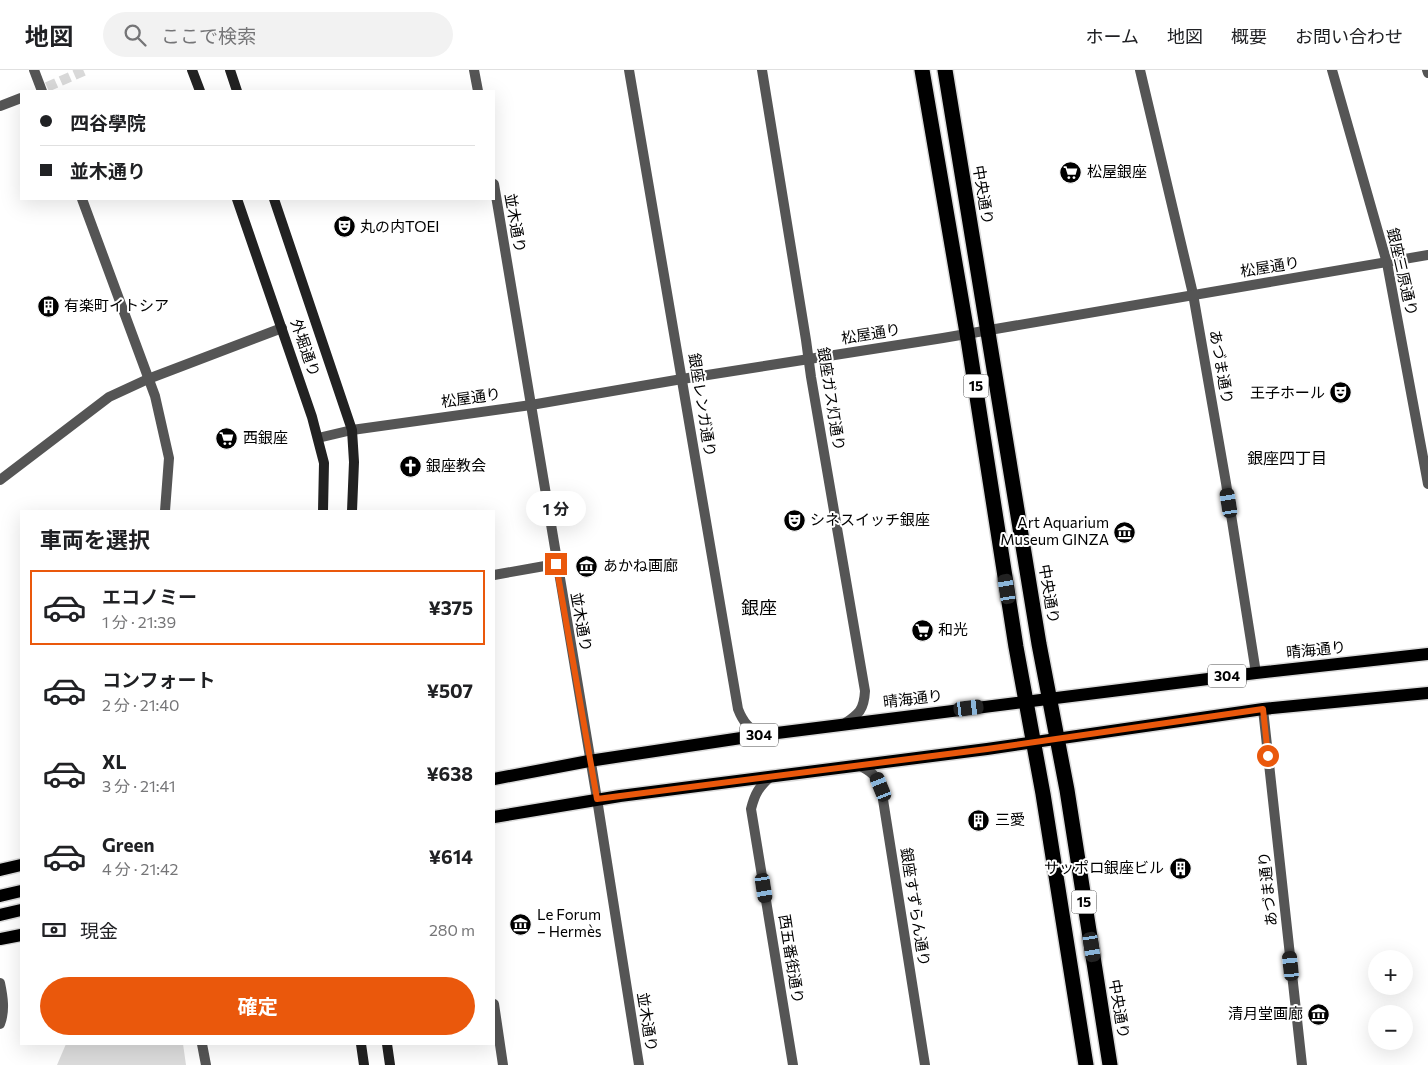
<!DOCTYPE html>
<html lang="ja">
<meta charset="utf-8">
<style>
:root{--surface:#fff;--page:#f2f2f2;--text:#202124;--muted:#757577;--line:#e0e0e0;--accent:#ea580c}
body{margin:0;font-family:Commissioner,"Noto Sans JP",sans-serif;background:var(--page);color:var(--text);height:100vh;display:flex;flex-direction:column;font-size:19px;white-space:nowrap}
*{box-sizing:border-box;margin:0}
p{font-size:16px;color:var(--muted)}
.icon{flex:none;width:28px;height:28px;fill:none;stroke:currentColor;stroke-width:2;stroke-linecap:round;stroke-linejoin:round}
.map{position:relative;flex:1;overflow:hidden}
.panel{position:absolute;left:20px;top:440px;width:475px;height:535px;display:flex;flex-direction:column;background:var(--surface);border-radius:0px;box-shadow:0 5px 20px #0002}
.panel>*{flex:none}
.banner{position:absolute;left:20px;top:20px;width:475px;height:110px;border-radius:0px;box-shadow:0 5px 20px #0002;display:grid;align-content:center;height:110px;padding:0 20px;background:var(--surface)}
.buttons{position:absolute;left:1368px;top:880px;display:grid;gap:10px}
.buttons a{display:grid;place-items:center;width:45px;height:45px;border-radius:50%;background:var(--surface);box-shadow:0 5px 20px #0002;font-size:25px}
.end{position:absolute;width:22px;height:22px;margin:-11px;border:6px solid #ea580c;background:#fff;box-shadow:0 0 0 2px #fff}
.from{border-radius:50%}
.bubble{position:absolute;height:35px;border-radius:18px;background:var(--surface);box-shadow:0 5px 20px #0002;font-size:16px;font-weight:700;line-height:35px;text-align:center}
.car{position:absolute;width:15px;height:30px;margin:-15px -8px;border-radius:6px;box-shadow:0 0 4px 1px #0007;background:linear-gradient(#222 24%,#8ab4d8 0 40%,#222 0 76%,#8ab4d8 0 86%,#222 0)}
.banner b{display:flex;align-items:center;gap:18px;height:48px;font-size:19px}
.banner b+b{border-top:1px solid var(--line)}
.banner i{width:12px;height:12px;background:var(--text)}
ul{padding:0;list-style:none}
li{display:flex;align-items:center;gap:15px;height:75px;margin:0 10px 8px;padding:0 10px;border:2px solid transparent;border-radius:0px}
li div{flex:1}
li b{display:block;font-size:19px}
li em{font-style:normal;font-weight:700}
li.on{border-color:var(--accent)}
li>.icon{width:45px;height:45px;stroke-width:1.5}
h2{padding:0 20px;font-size:22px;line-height:60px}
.pay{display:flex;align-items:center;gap:12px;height:55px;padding:0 20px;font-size:19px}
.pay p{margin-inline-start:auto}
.cta{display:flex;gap:10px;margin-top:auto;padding:10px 20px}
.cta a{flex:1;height:58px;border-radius:30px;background:var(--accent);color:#fff;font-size:20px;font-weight:700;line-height:58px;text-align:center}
header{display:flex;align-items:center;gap:30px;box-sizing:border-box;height:70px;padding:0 25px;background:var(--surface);border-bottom:1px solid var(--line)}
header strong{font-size:24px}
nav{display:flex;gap:28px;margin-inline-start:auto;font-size:18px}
.search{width:350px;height:45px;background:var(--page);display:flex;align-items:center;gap:12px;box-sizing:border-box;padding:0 18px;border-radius:28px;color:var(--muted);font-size:19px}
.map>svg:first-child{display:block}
.green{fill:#dcdcdc}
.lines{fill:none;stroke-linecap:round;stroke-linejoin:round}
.street-tunnel{stroke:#d9d9d9;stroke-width:10;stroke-dasharray:10 5;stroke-linecap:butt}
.primary-casing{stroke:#dbdbdb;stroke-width:15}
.highway-casing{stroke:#dbdbdb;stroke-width:18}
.street{stroke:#555;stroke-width:10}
.secondary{stroke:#222;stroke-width:10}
.primary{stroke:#000;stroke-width:12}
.highway{stroke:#000;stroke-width:15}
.route{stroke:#ea580c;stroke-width:6}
.labels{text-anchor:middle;stroke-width:4;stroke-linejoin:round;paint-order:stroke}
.shield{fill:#fff;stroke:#4c4c4c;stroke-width:1}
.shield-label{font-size:14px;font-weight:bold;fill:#000}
.poi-label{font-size:15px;fill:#000;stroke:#fff;text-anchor:start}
.street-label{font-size:15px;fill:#000;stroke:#fff}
.neighbourhood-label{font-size:16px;fill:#000;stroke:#fff}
.quarter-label{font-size:18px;fill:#000;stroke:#fff}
</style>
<header>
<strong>地図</strong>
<div class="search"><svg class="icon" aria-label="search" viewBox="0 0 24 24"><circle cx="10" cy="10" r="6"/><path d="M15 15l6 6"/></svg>ここで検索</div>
<nav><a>ホーム</a><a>地図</a><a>概要</a><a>お問い合わせ</a></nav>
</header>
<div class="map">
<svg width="1428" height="995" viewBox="0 0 1428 995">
<rect width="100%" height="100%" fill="#fff"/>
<polygon class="green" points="66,974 183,974 186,995 57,995"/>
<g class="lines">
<polyline class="street-tunnel" points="47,17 86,0"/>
<defs>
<g id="primary">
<polyline points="494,709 589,691 761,665 1256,603 1428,584"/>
<polyline points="494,747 620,726 987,679 1263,639 1428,623"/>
<polyline points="0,800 21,795"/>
<polyline points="0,826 21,821"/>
<polyline points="0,845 21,840"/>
<polyline points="0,869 21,865"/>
</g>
<g id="highway">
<polyline points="922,0 967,263 1016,577 1043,724 1086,995"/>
<polyline points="945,0 1039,574 1067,720 1110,995"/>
</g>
</defs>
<use href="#primary" class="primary-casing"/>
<use href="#highway" class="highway-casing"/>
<g class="street">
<polyline points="34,0 42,21"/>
<polyline points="474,0 478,21"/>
<path d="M629,0L738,639C743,652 749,659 761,665"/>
<path d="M762,0L806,270L811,307L865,621C864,640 859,644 844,654"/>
<polyline points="1140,0 1193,224 1226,413 1256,603"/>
<polyline points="1332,0 1387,193 1428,414"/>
<polyline points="1427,0 1428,3"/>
<polyline points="0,36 21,28"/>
<polyline points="494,114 597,729 639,995"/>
<polyline points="82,129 155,326 169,388 165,441"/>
<polyline points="318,368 352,360 531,335 682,309 943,268 1428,185"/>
<polyline points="0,410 109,327 148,309 282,258"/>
<polyline points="494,505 556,494"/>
<polyline points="1263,639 1302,995"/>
<path d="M859,695C870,701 876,705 881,717L925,995"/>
<path d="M771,706C759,717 755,723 751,739L793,995"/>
<path d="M0,913C3,927 5,941 0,954"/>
<polyline points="494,934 503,995"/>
<polyline points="202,974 206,995"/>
</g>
<g class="secondary">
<polyline points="192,0 200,21"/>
<polyline points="230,0 237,21"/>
<polyline points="237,129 312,347 324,393 323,441"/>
<polyline points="274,129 352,360 354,392 352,441"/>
<polyline points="361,974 364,995"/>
<polyline points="387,974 390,995"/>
</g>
<use href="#primary" class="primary"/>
<use href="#highway" class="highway"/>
</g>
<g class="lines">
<polyline class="route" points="556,494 597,729 987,679 1263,639 1268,686"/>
</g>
<defs>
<symbol id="supermarket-disc" viewBox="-11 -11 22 22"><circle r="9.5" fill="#000" stroke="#fff"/><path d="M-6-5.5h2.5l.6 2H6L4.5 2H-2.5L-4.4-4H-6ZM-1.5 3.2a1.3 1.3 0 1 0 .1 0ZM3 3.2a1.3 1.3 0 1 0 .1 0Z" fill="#fff"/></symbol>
<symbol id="theatre-disc" viewBox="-11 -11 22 22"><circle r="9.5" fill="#000" stroke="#fff"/><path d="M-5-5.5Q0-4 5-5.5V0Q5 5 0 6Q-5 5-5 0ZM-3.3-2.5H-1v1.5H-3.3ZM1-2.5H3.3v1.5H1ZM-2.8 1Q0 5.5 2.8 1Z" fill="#fff"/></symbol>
<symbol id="building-disc" viewBox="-11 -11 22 22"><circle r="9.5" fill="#000" stroke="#fff"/><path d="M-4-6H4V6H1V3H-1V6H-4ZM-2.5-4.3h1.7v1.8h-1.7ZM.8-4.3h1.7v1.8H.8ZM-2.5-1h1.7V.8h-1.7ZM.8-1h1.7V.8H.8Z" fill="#fff"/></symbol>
<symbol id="church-disc" viewBox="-11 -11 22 22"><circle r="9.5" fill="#000" stroke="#fff"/><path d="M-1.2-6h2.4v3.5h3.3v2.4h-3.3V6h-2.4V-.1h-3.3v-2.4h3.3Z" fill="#fff"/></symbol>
<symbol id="museum-disc" viewBox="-11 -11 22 22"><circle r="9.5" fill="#000" stroke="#fff"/><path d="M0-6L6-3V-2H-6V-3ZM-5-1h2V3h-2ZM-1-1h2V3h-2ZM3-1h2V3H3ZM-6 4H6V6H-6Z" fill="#fff"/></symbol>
</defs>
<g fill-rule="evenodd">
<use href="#supermarket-disc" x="1058" y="90" width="25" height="25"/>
<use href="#theatre-disc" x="332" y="144" width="25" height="25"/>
<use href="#building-disc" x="36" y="224" width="25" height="25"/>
<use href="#theatre-disc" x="1328" y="310" width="25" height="25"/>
<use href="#supermarket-disc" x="214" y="356" width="25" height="25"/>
<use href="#church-disc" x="398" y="384" width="25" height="25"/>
<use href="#theatre-disc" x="782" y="438" width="25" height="25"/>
<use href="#museum-disc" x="1112" y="450" width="25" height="25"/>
<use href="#museum-disc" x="574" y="484" width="25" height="25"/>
<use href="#supermarket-disc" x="910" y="548" width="25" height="25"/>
<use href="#building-disc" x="966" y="738" width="25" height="25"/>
<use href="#building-disc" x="1168" y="786" width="25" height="25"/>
<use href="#museum-disc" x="508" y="842" width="25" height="25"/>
<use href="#museum-disc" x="1306" y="932" width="25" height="25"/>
</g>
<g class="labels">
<g class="shield">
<rect x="963.5" y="304.5" width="25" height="23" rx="4"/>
<rect x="1208" y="594.5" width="38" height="23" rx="4"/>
<rect x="740" y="653.5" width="38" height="23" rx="4"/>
<rect x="1071.5" y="820.5" width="25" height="23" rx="4"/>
</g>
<g class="shield-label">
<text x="976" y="321">15</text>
<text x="1227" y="611">304</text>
<text x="759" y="670">304</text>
<text x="1084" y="837">15</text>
</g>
<g class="poi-label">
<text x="1087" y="107">松屋銀座</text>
<text x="360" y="162">丸の内TOEI</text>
<text x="64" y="241">有楽町イトシア</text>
<text x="1325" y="328" text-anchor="end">王子ホール</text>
<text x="243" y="373">西銀座</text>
<text x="426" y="401">銀座教会</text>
<text x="810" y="455">シネスイッチ銀座</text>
<text x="1109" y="458" text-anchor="end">Art Aquarium<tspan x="1109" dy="17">Museum GINZA</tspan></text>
<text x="603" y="501">あかね画廊</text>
<text x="938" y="565">和光</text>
<text x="995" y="755">三愛</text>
<text x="1164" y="803" text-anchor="end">サッポロ銀座ビル</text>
<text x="537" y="850">Le Forum<tspan x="537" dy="17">– Hermès</tspan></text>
<text x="1303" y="949" text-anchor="end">清月堂画廊</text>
</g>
<g class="street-label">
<text transform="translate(983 125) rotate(81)" y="5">中央通り</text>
<text transform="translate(515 153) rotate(80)" y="5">並木通り</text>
<text transform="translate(1270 197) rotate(-9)" y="5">松屋通り</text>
<text transform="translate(1402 202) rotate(77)" y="5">銀座三原通り</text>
<text transform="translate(871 264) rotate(-9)" y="5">松屋通り</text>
<text transform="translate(305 278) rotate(71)" y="5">外堀通り</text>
<text transform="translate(1221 297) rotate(80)" y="5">あづま通り</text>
<text transform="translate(471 328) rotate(-8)" y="5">松屋通り</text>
<text transform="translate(831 329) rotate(81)" y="5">銀座ガス灯通り</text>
<text transform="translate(702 335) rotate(81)" y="5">銀座レンガ通り</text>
<text transform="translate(1049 524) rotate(81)" y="5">中央通り</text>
<text transform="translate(581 552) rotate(80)" y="5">並木通り</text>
<text transform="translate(1316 580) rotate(-6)" y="5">晴海通り</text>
<text transform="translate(913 629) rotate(-7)" y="5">晴海通り</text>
<text transform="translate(1268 819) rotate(-96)" y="5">あづま通り</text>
<text transform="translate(915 837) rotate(81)" y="5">銀座すずらん通り</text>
<text transform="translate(791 889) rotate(81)" y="5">西五番街通り</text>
<text transform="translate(1119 939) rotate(81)" y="5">中央通り</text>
<text transform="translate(647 952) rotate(81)" y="5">並木通り</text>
</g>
<g class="neighbourhood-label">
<text x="1287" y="394">銀座四丁目</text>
</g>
<g class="quarter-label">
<text x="759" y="544">銀座</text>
</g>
</g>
</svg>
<div class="buttons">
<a>+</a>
<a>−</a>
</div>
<i class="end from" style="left:1268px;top:686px"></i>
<i class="end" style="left:556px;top:494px"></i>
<div class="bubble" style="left:526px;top:421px;width:60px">1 分</div>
<i class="car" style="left:1229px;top:433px;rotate:351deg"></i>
<i class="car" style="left:1007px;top:519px;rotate:351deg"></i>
<i class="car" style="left:969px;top:638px;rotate:83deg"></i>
<i class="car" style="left:881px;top:717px;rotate:338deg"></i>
<i class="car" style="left:764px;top:818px;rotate:171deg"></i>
<i class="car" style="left:1092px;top:877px;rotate:171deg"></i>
<i class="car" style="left:1291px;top:896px;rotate:354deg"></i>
<div class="banner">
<b><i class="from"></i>四谷學院</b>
<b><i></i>並木通り</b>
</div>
<section class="panel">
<h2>車両を選択</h2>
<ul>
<li class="on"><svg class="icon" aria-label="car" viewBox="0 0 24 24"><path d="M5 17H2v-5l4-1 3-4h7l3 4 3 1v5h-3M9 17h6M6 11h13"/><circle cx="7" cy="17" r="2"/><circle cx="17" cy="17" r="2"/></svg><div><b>エコノミー</b><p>1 分 · 21:39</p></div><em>¥375</em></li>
<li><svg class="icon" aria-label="car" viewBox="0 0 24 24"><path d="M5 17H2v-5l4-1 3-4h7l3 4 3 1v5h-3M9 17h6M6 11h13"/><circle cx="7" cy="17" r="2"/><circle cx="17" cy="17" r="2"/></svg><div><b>コンフォート</b><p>2 分 · 21:40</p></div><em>¥507</em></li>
<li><svg class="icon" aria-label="car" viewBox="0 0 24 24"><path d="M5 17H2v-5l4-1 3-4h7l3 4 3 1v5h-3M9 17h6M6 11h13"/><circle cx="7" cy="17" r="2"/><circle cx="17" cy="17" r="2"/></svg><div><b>XL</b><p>3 分 · 21:41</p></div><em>¥638</em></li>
<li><svg class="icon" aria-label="car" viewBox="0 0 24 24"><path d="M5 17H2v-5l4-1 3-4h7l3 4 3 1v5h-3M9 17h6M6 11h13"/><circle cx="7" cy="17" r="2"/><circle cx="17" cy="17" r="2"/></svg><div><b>Green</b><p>4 分 · 21:42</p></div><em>¥614</em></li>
</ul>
<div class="pay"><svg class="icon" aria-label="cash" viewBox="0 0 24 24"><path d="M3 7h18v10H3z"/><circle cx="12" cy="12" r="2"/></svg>現金<p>280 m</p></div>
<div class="cta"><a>確定</a></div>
</section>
</div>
